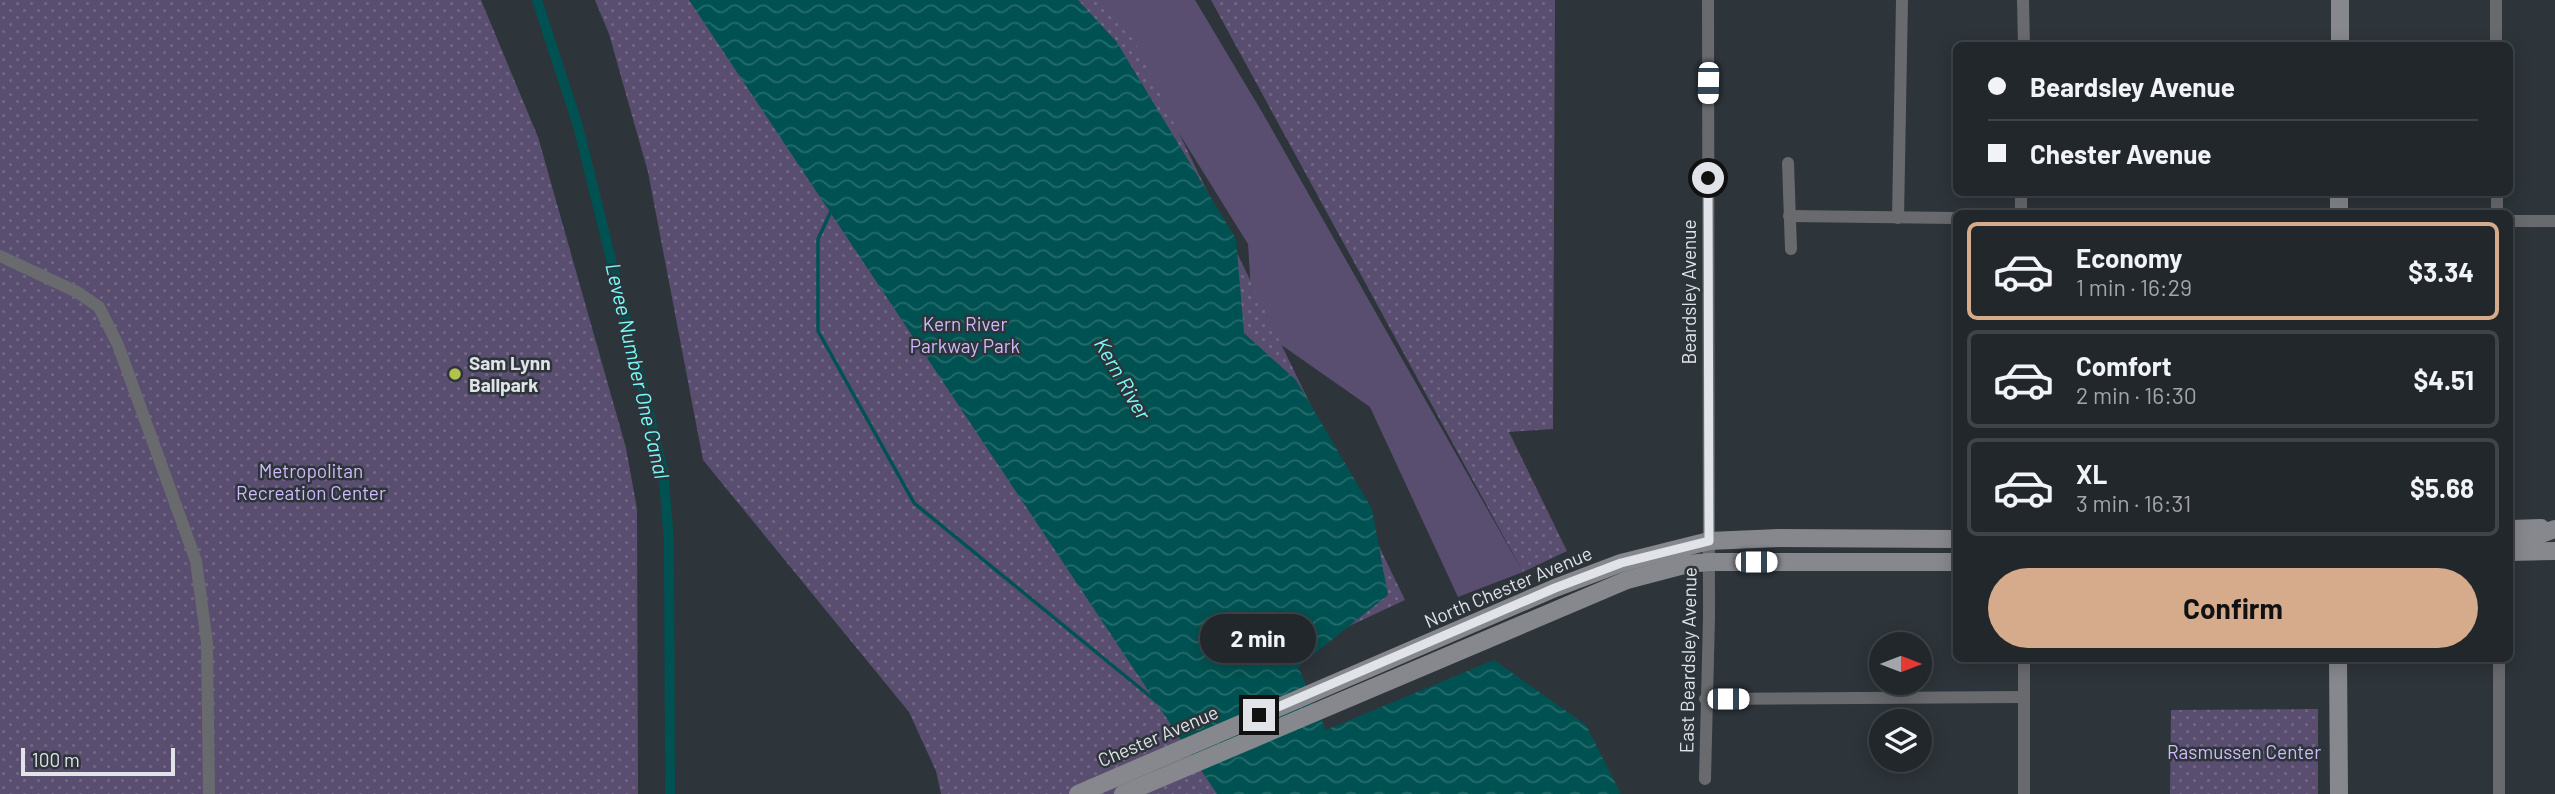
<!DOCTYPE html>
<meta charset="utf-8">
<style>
:root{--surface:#22272c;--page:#2a2f34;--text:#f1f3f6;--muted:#a2a5a9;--line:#3f4448;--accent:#d6ab8b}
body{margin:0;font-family:Barlow,sans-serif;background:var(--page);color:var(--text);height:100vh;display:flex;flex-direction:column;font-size:26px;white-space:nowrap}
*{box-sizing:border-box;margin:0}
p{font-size:23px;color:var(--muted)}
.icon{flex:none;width:38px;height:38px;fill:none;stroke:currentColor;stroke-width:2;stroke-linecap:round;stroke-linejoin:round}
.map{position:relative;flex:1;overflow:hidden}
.sheet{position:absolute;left:1953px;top:210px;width:560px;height:452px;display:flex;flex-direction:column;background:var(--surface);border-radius:10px;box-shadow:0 4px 18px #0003,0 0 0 2px var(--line)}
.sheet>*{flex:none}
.guide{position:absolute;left:1953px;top:42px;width:560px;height:154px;border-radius:10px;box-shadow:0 4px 18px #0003,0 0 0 2px var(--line);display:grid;align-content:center;height:154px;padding:0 35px;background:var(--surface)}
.needle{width:46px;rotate:90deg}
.controls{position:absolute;left:1869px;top:632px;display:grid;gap:14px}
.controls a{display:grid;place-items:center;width:63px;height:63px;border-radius:50%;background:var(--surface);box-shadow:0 4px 18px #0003,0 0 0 2px var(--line);font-size:35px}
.scale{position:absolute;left:21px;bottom:18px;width:154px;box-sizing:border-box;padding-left:7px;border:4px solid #e0e4e8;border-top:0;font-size:19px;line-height:24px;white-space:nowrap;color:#e0e4e8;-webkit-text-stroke:5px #2d343a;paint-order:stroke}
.end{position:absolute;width:32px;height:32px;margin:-16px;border:9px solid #e0e4e8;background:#111;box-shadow:0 0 0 4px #111}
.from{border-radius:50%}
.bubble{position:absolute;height:49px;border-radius:24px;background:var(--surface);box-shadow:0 4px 18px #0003,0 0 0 2px var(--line);font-size:23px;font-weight:700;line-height:49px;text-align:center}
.car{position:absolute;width:21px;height:42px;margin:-21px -10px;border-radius:9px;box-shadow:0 0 5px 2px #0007;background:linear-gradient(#fff 24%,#345 0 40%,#fff 0 76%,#345 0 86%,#fff 0)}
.guide b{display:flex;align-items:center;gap:24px;height:66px;font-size:26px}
.guide b+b{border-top:2px solid var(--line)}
.guide i{width:18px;height:18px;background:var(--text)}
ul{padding:12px 0 0;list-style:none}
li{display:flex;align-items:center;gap:21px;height:98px;margin:0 14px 10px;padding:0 21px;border:4px solid var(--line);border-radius:10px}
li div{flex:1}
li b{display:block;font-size:26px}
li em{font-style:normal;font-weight:700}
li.active{border-color:var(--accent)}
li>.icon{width:63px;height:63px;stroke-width:1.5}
.cta{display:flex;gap:14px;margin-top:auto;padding:14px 35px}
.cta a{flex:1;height:80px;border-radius:42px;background:var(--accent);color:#111;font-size:28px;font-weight:700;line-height:80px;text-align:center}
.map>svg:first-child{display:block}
.green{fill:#594e6f}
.park{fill:url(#park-dots)}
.water{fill:url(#water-waves)}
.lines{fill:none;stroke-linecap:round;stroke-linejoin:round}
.stream{stroke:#005252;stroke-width:3.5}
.canal{stroke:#005252;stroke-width:10}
.street{stroke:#686a6e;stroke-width:12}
.secondary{stroke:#86888e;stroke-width:18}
.route{stroke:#e0e4e8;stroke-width:9}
.poi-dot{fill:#b3c24b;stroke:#2d343a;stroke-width:2.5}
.labels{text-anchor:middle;stroke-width:5;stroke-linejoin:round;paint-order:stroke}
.street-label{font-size:19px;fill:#e0e4e8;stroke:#2d343a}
.park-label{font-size:19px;fill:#d0bafb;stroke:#2d343a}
.poi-label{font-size:19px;font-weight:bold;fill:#e0e4e8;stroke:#2d343a;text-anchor:start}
.water-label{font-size:21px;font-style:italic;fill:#78faf9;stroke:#2d343a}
</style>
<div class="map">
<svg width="2555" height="794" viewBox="0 0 2555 794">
<defs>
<pattern id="park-dots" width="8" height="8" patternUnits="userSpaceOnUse" patternTransform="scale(1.75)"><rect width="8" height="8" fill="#594e6f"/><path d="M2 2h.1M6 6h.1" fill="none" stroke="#716784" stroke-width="1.8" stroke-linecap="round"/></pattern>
<pattern id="water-waves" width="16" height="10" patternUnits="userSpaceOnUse" patternTransform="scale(1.75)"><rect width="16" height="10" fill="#005252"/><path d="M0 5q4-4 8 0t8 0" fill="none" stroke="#256b6b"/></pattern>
</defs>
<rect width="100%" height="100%" fill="#2d343a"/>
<polygon class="green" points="1087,0 1195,0 1262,112 1523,572 1458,597 1370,407 1253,325 1248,244 1119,37"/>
<g class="park">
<polygon points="0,0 481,0 538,137 626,448 637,509 638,794 0,794"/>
<polygon points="595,0 1097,0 1132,36 1405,600 1283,657 1326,748 1595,794 941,794 936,771 909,712 703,460 648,172 609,34"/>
<polygon points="1211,0 1555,0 1553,429 1509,432 1567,551 1523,572"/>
<polygon points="2318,709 2318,794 2170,794 2171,710"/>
</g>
<polygon class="water" points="689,0 1078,0 1116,41 1236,239 1244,333 1296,380 1372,509 1388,595 1298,667 1326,730 1494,660 1586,725 1621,794 1217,794"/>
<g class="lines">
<polyline class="stream" points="832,209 818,239 818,331 914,503 1157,702"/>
<polyline class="canal" points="537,0 578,126 663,470 669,541 670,794"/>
<g class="street">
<polyline points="2023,0 2024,46"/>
<polyline points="2496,0 2496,46"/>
<polyline points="1788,163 1791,249"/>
<polyline points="2497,192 2497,214"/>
<polyline points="2021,214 2021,192"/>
<polyline points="1789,216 1956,218"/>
<polyline points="1898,218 1902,0"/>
<polyline points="2510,221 2555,221"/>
<polyline points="0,256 77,292 99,307 118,345 196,561 207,643 209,794"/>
<polyline points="2024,658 2024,794"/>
<polyline points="1705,699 2024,697"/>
<polyline points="1705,779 1709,617 1708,0"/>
<polyline points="2499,794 2499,658"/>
</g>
<g class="secondary">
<polyline points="2340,46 2340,0"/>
<polyline points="2339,214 2339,192"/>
<polyline points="2510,529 2541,528"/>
<polyline points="2510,545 2555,529"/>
<polyline points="2510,552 2555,551"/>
<polyline points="2338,658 2339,794"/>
<polyline points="1078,794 1555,588 1621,563 1709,541 1779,538 1956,539"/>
<polyline points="1123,794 1627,580 1688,564 1709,562 1956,562"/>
</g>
</g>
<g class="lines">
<polyline class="route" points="1259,715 1555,588 1621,563 1709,541 1708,178"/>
</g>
<circle class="poi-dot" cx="455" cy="374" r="7"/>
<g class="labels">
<g class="street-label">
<text transform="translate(1689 292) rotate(-90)" y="7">Beardsley Avenue</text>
<text transform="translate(1508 587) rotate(-23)" y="7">North Chester Avenue</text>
<text transform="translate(1688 660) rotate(-89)" y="7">East Beardsley Avenue</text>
<text transform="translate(1158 736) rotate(-23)" y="7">Chester Avenue</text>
</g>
<g class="park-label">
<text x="965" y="331">Kern River<tspan x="965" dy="22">Parkway Park</tspan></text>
<text x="311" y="478">Metropolitan<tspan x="311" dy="22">Recreation Center</tspan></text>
<text x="2244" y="759">Rasmussen Center</text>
</g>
<g class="poi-label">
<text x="469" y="370">Sam Lynn<tspan x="469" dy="22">Ballpark</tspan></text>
</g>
<g class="water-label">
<text transform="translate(637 371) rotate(77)" y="7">Levee Number One Canal</text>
<text transform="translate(1122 379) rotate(60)" y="7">Kern River</text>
</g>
</g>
</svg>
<div class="controls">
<a><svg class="needle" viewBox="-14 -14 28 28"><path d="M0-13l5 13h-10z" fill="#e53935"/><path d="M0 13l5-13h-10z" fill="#a2a5a9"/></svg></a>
<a><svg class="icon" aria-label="layers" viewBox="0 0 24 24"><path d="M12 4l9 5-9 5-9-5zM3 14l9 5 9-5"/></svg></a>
</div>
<div class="scale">100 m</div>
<i class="end from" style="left:1708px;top:178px"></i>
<i class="end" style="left:1259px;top:715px"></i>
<div class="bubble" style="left:1200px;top:614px;width:116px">2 min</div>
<i class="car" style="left:1708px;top:83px;rotate:181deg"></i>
<i class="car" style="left:1756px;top:562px;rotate:90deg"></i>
<i class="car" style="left:1728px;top:699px;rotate:90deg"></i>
<div class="guide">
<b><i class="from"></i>Beardsley Avenue</b>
<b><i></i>Chester Avenue</b>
</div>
<section class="sheet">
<ul>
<li class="active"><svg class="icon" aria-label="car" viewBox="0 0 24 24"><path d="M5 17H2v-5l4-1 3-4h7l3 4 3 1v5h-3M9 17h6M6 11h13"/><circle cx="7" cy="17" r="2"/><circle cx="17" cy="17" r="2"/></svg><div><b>Economy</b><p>1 min · 16:29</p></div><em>$3.34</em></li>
<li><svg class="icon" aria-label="car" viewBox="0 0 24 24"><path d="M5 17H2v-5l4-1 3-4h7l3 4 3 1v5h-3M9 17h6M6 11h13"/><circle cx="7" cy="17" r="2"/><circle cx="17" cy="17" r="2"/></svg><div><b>Comfort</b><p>2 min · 16:30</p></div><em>$4.51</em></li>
<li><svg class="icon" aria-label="car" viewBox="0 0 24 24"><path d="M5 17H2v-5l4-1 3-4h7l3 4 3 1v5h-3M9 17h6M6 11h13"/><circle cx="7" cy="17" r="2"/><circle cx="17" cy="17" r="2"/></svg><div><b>XL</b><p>3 min · 16:31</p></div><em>$5.68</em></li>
</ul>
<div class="cta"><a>Confirm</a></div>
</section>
</div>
